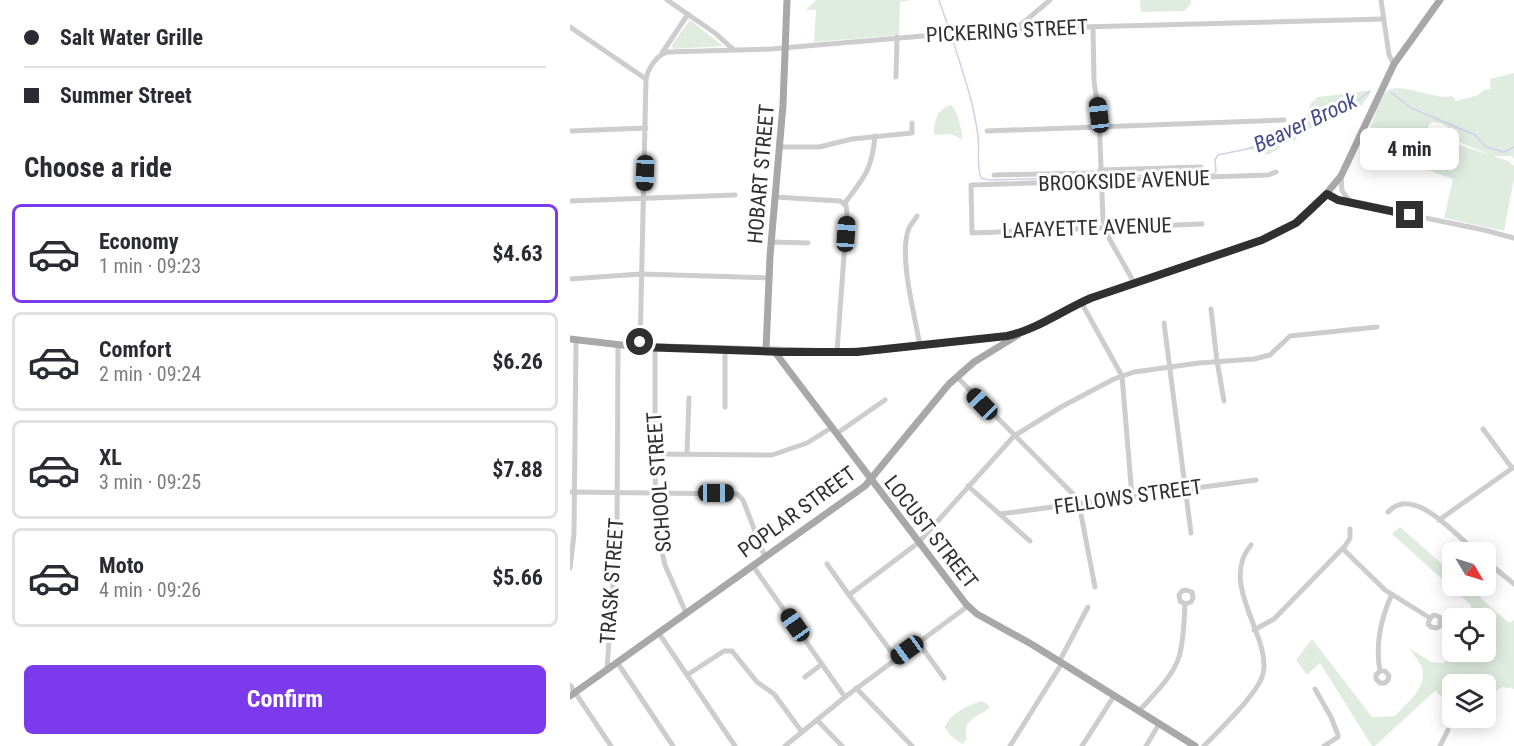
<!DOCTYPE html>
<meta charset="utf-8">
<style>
:root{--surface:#fff;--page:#f2f2f3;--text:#2b2b33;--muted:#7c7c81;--line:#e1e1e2;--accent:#7c3aed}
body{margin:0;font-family:"Roboto Condensed",sans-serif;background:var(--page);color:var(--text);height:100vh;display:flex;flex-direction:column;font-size:22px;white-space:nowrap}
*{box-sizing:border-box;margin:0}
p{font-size:20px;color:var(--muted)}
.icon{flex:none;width:33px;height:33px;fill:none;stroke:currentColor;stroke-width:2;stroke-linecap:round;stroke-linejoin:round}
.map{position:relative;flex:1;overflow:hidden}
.drawer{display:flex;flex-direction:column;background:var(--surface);width:570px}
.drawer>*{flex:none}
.top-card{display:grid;align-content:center;height:132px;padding:0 24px;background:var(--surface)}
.needle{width:39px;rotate:128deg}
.controls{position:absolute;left:872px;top:542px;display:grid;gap:12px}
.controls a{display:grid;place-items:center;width:54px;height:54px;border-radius:9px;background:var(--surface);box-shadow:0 3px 15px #0003;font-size:30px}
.end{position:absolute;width:27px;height:27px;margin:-14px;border:8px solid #303030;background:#fff;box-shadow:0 0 0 3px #fff}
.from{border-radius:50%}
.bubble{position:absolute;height:42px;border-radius:9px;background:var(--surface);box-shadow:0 3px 15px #0003;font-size:20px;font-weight:700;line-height:42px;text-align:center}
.car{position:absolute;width:18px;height:36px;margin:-18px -9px;border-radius:8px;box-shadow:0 0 4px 2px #0007;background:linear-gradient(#222 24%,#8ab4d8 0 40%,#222 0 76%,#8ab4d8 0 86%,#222 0)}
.top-card b{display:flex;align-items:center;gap:21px;height:57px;font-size:22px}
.top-card b+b{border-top:2px solid var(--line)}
.top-card i{width:15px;height:15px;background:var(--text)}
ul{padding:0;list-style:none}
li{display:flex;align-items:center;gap:18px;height:99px;margin:0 12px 9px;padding:0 12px;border:3px solid var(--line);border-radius:9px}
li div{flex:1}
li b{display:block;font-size:22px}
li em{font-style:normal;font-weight:700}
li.active{border-color:var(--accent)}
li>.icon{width:54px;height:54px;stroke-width:1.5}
h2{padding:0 24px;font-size:27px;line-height:72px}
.primary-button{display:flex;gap:12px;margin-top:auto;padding:12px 24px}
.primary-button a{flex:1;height:69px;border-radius:9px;background:var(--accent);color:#fff;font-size:24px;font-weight:700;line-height:69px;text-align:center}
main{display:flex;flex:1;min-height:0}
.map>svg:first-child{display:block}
.green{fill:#e0ece0;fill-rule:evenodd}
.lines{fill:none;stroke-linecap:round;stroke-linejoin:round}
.stream{stroke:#cfd1e9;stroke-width:1.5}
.minor{stroke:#cdcdcd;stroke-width:5}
.major{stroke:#a8a8a8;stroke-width:7}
.route{stroke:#303030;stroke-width:8}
.labels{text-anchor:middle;stroke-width:6;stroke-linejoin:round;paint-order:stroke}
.street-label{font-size:21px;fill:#303030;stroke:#fff}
.water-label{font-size:22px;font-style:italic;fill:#464b8b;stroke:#fff}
</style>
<main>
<section class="drawer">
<div class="top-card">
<b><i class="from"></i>Salt Water Grille</b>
<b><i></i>Summer Street</b>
</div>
<h2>Choose a ride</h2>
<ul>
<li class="active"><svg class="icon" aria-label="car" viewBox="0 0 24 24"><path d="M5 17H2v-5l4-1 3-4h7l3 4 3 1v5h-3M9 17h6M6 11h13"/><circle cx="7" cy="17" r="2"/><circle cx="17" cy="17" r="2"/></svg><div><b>Economy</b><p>1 min · 09:23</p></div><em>$4.63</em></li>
<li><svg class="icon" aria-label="car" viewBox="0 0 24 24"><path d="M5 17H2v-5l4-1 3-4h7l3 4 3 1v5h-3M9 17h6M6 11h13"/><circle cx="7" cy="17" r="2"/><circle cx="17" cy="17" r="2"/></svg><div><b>Comfort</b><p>2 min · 09:24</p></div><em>$6.26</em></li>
<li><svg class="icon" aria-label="car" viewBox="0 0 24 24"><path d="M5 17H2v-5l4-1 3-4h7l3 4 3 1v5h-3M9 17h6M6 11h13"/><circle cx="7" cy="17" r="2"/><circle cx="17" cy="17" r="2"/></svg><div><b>XL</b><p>3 min · 09:25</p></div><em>$7.88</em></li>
<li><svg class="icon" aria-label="car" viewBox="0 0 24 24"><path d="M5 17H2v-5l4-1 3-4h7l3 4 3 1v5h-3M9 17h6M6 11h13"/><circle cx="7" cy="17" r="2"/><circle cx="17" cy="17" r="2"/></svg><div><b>Moto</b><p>4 min · 09:26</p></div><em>$5.66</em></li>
</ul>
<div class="primary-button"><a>Confirm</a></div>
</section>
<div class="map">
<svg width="944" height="746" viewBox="0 0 944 746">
<rect width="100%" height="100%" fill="#fff"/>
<g class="green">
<polygon points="246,0 341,0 330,2 329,35 244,42 246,10 236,10"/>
<polygon points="621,0 621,4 614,11 571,12 570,0"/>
<polygon points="120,20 153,46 103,49 102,45"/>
<path d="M944,73V160L942,156H923L938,161L944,166V179L934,231L874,218L883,179L847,166L853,141C832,145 814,159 797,136C802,125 808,101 815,93C827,79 864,101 882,96L886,101L908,95L914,90L920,89V79ZM862,122C873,122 883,129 885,139C895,146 909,149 920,155L859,135L858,126Z"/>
<polygon points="795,91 799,91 800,94 790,108 776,110 757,117 749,125 733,131 725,140 712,143 708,149 698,155 678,148 715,125 737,115 740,104 748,97"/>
<path d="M381,105C387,109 393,132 392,140C378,131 378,135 364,135C364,121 367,109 381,105Z"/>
<path d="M830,527L882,573V585H896L939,623L944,620V689L932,687L915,698V684H882V706L867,693L866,690L805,746H802L750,663L737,675L726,660L742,639L802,717L825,716C836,704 858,687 852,668C850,662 843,654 839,648L861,662L873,663L893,651H915V618H901V605L822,534Z"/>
<path d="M411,701L416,703L420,708C408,717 391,720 397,739L392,744L380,735L375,727C381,713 397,706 411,701Z"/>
</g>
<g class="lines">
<g class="stream">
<polyline points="369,0 378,26"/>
<path d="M383,41C393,72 404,104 408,136C410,150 406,165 411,178L419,180L526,177"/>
<polyline points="822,93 841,108 905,135 916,147 934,152 944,147"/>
<polyline points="539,176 643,174 646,172 645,160 648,155 686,147 705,135 720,130 727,122 779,107 800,91"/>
</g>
<g class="minor">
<polyline points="97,0 145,33 163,49"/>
<polyline points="811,0 819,55 824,64"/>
<polyline points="0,27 76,79 70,347"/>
<polyline points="523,27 524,81 529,115 533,220 540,240 565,284"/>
<polyline points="447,28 480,0"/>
<polyline points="92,53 118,14"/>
<polyline points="326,77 327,37"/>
<path d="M76,79C78,69 87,54 98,52L201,49L435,29L814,19"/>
<polyline points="0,131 76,128"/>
<polyline points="417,131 714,120"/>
<polyline points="210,147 249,147 282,139 342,133 342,123"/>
<polyline points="530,170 631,167"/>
<polyline points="424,175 530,173"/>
<polyline points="771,176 772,191 781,202"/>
<polyline points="757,194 767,200 782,203 914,230 944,238"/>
<polyline points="205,197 270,201 276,205 277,214 267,352"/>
<polyline points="0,201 165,195"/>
<path d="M274,204C294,178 302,170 305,136"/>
<path d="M347,216C345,220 341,224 339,228C328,255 345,316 350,346"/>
<polyline points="632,224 402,233 401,185 698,175 706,172"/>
<polyline points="201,242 238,243"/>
<polyline points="0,279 71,274 199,278"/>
<polyline points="511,302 552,376 562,497"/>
<polyline points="641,309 647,361 654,401"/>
<polyline points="594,323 621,533"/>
<polyline points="85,347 85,475 88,535 95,565 116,613"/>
<polyline points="387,377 505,496 509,504 525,587"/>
<polyline points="155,407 155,349"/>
<polyline points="913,429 942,468"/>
<polyline points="266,434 315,400"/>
<polyline points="85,454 202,455 237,443 261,428"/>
<polyline points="117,454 119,398"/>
<polyline points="398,486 460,541"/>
<polyline points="0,492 167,494 173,500 195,557"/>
<path d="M818,512C843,484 886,535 906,552"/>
<polyline points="430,514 686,480"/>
<polyline points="869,520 944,467"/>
<polyline points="773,549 815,590 860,618 858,624 861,627 867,628 870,626 870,617 864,615 860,618"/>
<polyline points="915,560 944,584"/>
<polyline points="257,564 279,595"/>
<polyline points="183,566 275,697 398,606"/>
<polyline points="0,568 4,534 6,340"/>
<polyline points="684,630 704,619 775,546 780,538 780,529"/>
<polyline points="88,632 165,746"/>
<polyline points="348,642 374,678"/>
<polyline points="326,658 279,595 348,543 444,436 491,407 544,379 564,372 629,363 684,359 700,355 720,336 807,327"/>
<polyline points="47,662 103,746"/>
<polyline points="489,662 518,607"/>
<polyline points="37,669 47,530 48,345"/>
<path d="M810,671L806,675V679L810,683H815L818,680L819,676L815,671H810C805,644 811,618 822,594"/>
<polyline points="117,675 154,651 162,651 187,682 204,694 232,732"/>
<polyline points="235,677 252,664"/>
<polyline points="0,685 41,746"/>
<polyline points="286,688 342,746"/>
<polyline points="745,689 761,717 768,735 768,737 754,746"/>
<path d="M569,711C583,695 602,678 609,657C614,640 614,621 615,604L621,602L623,598L622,592L616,590L612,591L609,595L610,601L615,604"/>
<polyline points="247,720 272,746"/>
<polyline points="215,746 275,697"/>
<polyline points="440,746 492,663"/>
<polyline points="512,746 544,696"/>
<polyline points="576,746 589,724"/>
<path d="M634,746C649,730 688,694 693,674C702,637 648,584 681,545"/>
<polyline points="870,746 878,730"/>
</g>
<g class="major">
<path d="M0,339L60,346L267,352L308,350L437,336C466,330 493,310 521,298L692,240L726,223L739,212L751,200L771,176L824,64L870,0"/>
<polyline points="196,350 200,256 213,105 217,0"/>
<polyline points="204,351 396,604 407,614 463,645 625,746"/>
<polyline points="0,696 295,486 379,384 404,362 448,335"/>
</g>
</g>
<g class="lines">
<path class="route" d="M70,342V347L212,352H287L437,336C466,330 493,310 521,298L692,240L726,223L757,194L768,200L840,215"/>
</g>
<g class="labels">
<g class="street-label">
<text transform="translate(437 31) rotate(-3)" y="7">PICKERING STREET</text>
<text transform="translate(191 174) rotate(-85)" y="7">HOBART STREET</text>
<text transform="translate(554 181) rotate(-2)" y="7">BROOKSIDE AVENUE</text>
<text transform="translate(517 228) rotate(-2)" y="7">LAFAYETTE AVENUE</text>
<text transform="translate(89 482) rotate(-94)" y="7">SCHOOL STREET</text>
<text transform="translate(558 497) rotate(-8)" y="7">FELLOWS STREET</text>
<text transform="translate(227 512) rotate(-36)" y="7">POPLAR STREET</text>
<text transform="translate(361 532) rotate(52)" y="7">LOCUST STREET</text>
<text transform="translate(42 581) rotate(-86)" y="7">TRASK STREET</text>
</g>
<g class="water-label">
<text transform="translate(735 122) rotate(-25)" y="8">Beaver Brook</text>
</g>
</g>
</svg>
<div class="controls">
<a><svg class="needle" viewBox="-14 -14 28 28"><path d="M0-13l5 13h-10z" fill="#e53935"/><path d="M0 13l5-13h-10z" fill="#7c7c81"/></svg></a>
<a><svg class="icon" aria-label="locate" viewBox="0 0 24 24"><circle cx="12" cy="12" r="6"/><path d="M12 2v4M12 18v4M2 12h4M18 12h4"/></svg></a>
<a><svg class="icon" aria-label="layers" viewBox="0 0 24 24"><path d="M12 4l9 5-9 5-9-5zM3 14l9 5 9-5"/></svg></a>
</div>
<i class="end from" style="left:70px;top:342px"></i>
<i class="end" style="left:840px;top:215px"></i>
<div class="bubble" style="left:790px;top:128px;width:99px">4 min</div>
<i class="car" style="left:529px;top:115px;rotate:353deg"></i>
<i class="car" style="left:75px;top:173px;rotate:182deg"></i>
<i class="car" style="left:276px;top:234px;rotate:4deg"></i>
<i class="car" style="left:412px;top:404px;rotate:316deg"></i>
<i class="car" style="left:146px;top:493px;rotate:90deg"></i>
<i class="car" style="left:225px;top:625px;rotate:325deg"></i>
<i class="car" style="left:337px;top:650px;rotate:234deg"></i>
</div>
</main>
